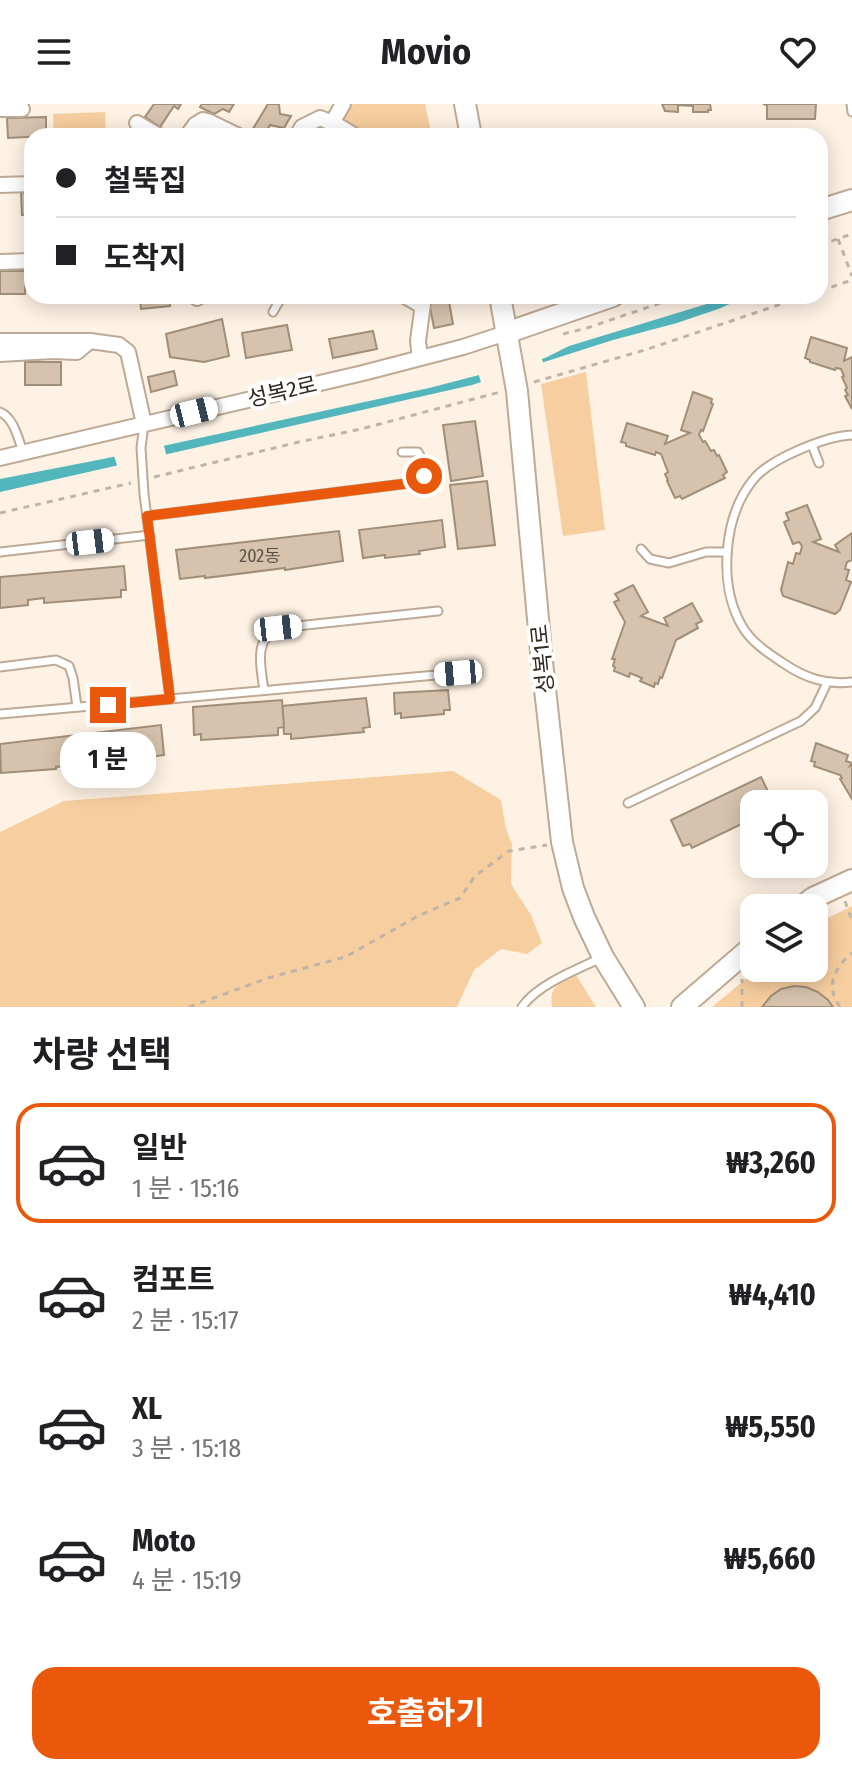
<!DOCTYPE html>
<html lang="ko">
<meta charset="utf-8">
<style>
:root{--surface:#fff;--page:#f2f2f2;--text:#202124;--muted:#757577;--line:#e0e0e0;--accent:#ea580c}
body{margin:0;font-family:"Fira Sans Condensed","Noto Sans KR",sans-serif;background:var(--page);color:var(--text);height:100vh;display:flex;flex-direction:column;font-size:30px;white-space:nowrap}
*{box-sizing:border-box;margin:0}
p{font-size:26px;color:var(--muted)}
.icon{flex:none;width:44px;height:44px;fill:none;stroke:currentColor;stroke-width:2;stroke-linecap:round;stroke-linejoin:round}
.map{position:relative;height:903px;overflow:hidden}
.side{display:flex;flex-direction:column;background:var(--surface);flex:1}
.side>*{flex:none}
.banner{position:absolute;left:24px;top:24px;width:804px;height:176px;border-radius:24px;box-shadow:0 4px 20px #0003;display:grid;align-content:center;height:176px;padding:0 32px;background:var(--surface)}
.buttons{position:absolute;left:740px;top:686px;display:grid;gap:16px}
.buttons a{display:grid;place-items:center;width:88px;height:88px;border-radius:16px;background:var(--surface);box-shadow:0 4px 20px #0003;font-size:40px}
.end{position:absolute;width:36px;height:36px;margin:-18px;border:10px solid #ea580c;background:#fff;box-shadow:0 0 0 4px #fff}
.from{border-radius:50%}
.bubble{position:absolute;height:56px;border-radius:24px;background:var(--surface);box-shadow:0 4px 20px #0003;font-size:26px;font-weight:700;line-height:56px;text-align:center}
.car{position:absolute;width:24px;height:48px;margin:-24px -12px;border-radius:10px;box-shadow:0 0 6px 2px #0007;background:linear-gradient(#fff 24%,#345 0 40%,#fff 0 76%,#345 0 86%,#fff 0)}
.banner b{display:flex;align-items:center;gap:28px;height:76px;font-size:30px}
.banner b+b{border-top:2px solid var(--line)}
.banner i{width:20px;height:20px;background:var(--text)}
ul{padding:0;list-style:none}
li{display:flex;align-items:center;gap:24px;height:120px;margin:0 16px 12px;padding:0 16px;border:4px solid transparent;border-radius:24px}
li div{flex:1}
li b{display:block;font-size:30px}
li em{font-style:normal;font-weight:700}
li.selected{border-color:var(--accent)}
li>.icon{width:72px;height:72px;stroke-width:1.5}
h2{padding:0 32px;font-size:36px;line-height:96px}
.cta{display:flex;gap:16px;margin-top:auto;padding:16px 32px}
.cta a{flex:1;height:92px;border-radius:24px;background:var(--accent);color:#fff;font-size:32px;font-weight:700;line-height:92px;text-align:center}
header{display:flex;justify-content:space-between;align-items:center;height:104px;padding:0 32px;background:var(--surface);font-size:36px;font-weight:700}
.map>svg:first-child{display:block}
.green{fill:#f7ce9f}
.water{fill:#54b6bd}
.pier{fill:#fef2e4}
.building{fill:#d7c3ad;stroke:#a18e79;stroke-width:2}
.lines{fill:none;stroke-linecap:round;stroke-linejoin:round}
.lane-casing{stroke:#beaa94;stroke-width:11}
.street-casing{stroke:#beaa94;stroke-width:18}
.secondary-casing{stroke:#beaa94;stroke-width:24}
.path{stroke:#bfb4a8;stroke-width:3;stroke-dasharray:6 6;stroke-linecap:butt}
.lane{stroke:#fff;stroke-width:7}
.street{stroke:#fff;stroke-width:14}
.secondary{stroke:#fff;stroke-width:20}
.route{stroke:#ea580c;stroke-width:10}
.labels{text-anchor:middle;stroke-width:8;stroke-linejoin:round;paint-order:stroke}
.number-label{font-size:18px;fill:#5b5044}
.street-label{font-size:22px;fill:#322a21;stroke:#fff}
</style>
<header><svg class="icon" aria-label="menu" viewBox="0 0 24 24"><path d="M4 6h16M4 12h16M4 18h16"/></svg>Movio<svg class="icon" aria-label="heart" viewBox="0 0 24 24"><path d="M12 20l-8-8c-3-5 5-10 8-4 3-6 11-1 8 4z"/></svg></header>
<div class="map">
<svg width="852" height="903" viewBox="0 0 852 903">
<rect width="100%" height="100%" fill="#fef2e4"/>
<g class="green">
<polygon points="353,0 425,0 432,32 363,32 344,14"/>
<polygon points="105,8 106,32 54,32 53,10"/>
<polygon points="586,268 605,426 563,432 541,280"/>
<polygon points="453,667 501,696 506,725 512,740 511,780 531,811 542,839 527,850 501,845 474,866 457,903 0,903 0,728 64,697"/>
<polygon points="852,802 852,903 712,903 759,864 814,864 814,821"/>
<path d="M576,871L596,903H552C549,881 559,881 576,871Z"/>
</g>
<polygon class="water" points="726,192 746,192 721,204 677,219 613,236 472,281 0,388 0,375 103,355 429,284 545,254 569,242 710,199"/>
<g class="pier">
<polygon points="541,251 544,263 482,282 478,268"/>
<polygon points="163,338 167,354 118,364 113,349"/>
</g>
<g class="building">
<polygon points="154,0 181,0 178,5 174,2 160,23 145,13"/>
<polygon points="202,0 234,0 229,8 223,5 214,10 200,3"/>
<polygon points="268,0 279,0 280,10 291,12 284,24 270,21 264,32 257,32 251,28"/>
<polygon points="662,0 710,0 711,6 708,6 708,8 693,8 693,2 678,1 678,8 665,7"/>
<polygon points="763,0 816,0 815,15 767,15 767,1"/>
<polygon points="46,13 46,32 8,34 7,14"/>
<polygon points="203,21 219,32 196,32"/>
<polygon points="32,88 32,110 22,111 21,89"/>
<rect x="0" y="167" width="25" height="23"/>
<polygon points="140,192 169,192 170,202 141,205"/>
<polygon points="428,192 448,192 453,220 434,224"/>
<polygon points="222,215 229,252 204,258 170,253 166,230"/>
<polygon points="287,221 292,246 246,254 242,229"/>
<polygon points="373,227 377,245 333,254 329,235"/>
<polygon points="811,233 847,244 844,257 852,253 852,305 845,292 848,291 845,286 847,284 842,273 844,272 841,265 836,264 835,266 810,258 810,256 805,254"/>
<rect x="25" y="258" width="36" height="23"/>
<polygon points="174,267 177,281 151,288 148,273"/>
<polygon points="693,288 712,295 711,299 713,300 703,327 701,326 699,331 703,338 705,337 711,347 714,346 717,352 719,351 727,368 723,371 725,374 682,395 680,392 675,394 667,377 668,376 665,370 668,368 661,350 656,348 655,351 626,342 626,339 621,338 627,319 668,332 665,340 690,329 681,326"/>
<polygon points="475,317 483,372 451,377 443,321"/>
<polygon points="487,377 495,441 458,445 450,381"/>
<polygon points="807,401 821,435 813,438 839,448 835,441 852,429 852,456 847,458 845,465 849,466 846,476 851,478 840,506 835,510 783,492 781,486 788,458 793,460 796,449 800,450 802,442 799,438 793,440 784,418 789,416 786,409"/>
<polygon points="442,416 445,443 419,447 420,450 385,454 385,451 363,454 359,426"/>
<polygon points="339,427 343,457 285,466 285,464 205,474 205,472 180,475 176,446"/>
<polygon points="124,462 126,486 121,486 121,493 44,499 44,494 28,496 28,501 0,504 0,473"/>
<polygon points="633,481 648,508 641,512 668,522 664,514 692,499 702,517 696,520 698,524 676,536 662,574 660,573 658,580 655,579 654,583 640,577 642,574 630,569 629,573 614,567 615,563 613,562 615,555 612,555 625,518 614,498 619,496 615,490"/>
<polygon points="448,586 450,606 444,606 444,610 401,614 401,609 395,610 394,589"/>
<polygon points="366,594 370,623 363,624 364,628 291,635 291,630 284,630 282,602"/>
<polygon points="282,596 284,623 278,624 278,631 201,636 201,630 194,631 193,603"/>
<polygon points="161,621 164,651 106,660 106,658 56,663 56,665 1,669 0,640"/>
<polygon points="816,639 848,651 846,657 852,659 850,662 852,661 852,695 840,675 842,674 840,671 814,662 815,658 811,657"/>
<polygon points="761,673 774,700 754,700 754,714 692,744 690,740 683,742 671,716"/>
<polygon points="794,882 806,883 818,888 828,896 833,903 762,903 771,892 781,885"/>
</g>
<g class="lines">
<defs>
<g id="lane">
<polyline points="851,0 852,8"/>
<polyline points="398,192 422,206"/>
<polyline points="273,208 282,192"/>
<path d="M0,308C14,314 18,334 23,348"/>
<polyline points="144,320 141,344 144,390 170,595 458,569"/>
<path d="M852,331C826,332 769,355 753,376C723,413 718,481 742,522C751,538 768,549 783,559C805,574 826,581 852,578"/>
<polyline points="812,341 819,359"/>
<polyline points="147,412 411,379 424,372 425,361 418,348 402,348"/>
<polyline points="641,445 650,455 669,459 706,448 727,448"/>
<polyline points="0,448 150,431"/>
<polyline points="0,563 56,556 69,562 73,574 77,603"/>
<path d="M264,586C261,564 253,535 278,524L438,507"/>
<polyline points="0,610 170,595"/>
<polyline points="628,699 801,617 815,604 827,579"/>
<polyline points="797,870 805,864"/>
<path d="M522,903C536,881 578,865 601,854"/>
</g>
<g id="street">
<polyline points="0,5 22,5"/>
<polyline points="137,19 159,32"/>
<polyline points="332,19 343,0"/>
<polyline points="187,32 195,21 203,16 210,18 239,32"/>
<polyline points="297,32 302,23 320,14 337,21 355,32"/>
<polyline points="0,81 32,80"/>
<polyline points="0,158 32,157"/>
<polyline points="197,194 198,192"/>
<polyline points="0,237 90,237 119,241 128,248 144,320"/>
<polyline points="0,250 53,247 77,248 90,237"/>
<polyline points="420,254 418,237 424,192"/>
<polyline points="0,354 363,269 463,243 506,229"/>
</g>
<g id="secondary">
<polyline points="465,0 471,32"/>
<polyline points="820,106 852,96"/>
<polyline points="500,192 517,287 542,558 562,738 573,784 584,813 603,853 634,903"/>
<polyline points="506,229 613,192"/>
<polyline points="800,804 813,794 852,776"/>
<polyline points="682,903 754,841"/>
</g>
</defs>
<use href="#lane" class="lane-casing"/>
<use href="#street" class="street-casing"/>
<use href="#secondary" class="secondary-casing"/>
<g class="path">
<polyline points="838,135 852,172"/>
<polyline points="820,141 852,130"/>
<polyline points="820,187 852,176"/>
<polyline points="563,230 587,224 681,192"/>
<polyline points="534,278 645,246 805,192"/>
<polyline points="154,373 299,338 361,325 500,288"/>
<polyline points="0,409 131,379"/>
<polyline points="845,797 852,817"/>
<polyline points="189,903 268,874 345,853 418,812 460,794 475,772 509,747 547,741"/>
<polyline points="742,903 742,875"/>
<path d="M840,903C825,882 834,864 852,849"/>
</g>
<use href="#lane" class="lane"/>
<use href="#street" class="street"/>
<use href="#secondary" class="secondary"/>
</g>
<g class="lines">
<polyline class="route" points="108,601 170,595 147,412 411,379 424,372"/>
</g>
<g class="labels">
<g class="number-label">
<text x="260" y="458">202동</text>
</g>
<g class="street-label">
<text transform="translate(282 287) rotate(-13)" y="8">성복2로</text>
<text transform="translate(542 555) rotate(-96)" y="8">성복1로</text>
</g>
</g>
</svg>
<div class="buttons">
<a><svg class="icon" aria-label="locate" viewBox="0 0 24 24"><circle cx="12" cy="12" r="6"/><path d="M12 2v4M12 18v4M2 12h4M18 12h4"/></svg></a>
<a><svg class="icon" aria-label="layers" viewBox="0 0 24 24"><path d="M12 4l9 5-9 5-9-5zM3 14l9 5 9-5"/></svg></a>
</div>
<i class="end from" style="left:424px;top:372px"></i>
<i class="end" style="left:108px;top:601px"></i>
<div class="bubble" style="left:60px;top:628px;width:96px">1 분</div>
<i class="car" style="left:194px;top:308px;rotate:76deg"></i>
<i class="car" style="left:90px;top:438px;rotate:83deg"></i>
<i class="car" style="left:278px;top:524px;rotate:84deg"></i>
<i class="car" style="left:458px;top:569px;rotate:265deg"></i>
<div class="banner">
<b><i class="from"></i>철뚝집</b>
<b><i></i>도착지</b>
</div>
</div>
<section class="side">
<h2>차량 선택</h2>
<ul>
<li class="selected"><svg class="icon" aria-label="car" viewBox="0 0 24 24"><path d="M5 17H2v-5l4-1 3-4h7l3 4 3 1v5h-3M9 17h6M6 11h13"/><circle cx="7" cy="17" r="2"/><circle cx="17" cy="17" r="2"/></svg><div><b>일반</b><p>1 분 · 15:16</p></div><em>₩3,260</em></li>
<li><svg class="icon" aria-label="car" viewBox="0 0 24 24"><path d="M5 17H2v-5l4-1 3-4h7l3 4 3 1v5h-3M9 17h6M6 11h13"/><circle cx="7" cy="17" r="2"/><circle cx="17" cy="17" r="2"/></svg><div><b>컴포트</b><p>2 분 · 15:17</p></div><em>₩4,410</em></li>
<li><svg class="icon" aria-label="car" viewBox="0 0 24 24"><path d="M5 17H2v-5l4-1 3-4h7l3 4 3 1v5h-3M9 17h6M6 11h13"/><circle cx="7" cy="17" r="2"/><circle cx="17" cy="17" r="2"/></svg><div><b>XL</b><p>3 분 · 15:18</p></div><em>₩5,550</em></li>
<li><svg class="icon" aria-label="car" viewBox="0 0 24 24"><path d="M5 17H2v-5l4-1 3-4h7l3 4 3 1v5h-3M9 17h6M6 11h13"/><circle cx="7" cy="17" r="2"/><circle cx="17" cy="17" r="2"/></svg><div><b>Moto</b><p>4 분 · 15:19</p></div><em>₩5,660</em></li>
</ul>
<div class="cta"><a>호출하기</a></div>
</section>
